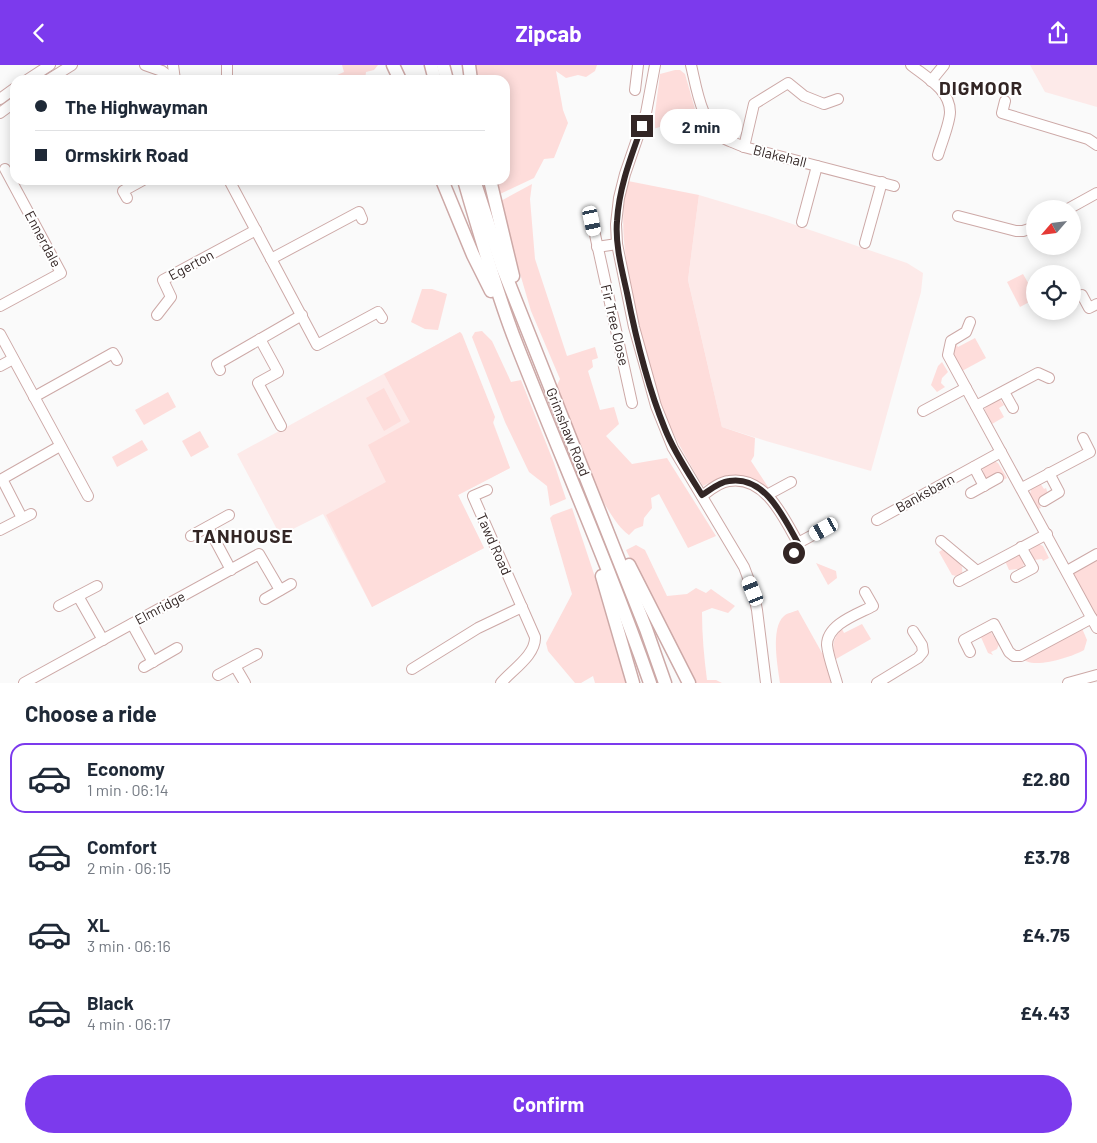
<!DOCTYPE html>
<meta charset="utf-8">
<style>
:root{--surface:#fff;--page:#f6f6f7;--text:#1f2937;--muted:#747a83;--line:#e0e1e3;--accent:#7c3aed}
body{margin:0;font-family:Barlow,sans-serif;background:var(--page);color:var(--text);height:100vh;display:flex;flex-direction:column;font-size:19px;white-space:nowrap}
*{box-sizing:border-box;margin:0}
p{font-size:16px;color:var(--muted)}
.icon{flex:none;width:28px;height:28px;fill:none;stroke:currentColor;stroke-width:2;stroke-linecap:round;stroke-linejoin:round}
.map{position:relative;height:618px;overflow:hidden}
.side{display:flex;flex-direction:column;background:var(--surface);flex:1}
.side>*{flex:none}
.guide{position:absolute;left:10px;top:10px;width:500px;height:110px;border-radius:15px;box-shadow:0 2px 12px #0003;display:grid;align-content:center;height:110px;padding:0 25px;background:var(--surface)}
.needle{width:32px;rotate:242deg}
.buttons{position:absolute;left:1026px;top:135px;display:grid;gap:10px}
.buttons a{display:grid;place-items:center;width:55px;height:55px;border-radius:50%;background:var(--surface);box-shadow:0 2px 12px #0003;font-size:25px}
.end{position:absolute;width:22px;height:22px;margin:-11px;border:6px solid #332625;background:#fff;box-shadow:0 0 0 2px #fff}
.from{border-radius:50%}
.bubble{position:absolute;height:35px;border-radius:18px;background:var(--surface);box-shadow:0 2px 12px #0003;font-size:16px;font-weight:700;line-height:35px;text-align:center}
.car{position:absolute;width:15px;height:30px;margin:-15px -8px;border-radius:6px;box-shadow:0 0 4px 1px #0007;background:linear-gradient(#fff 24%,#345 0 40%,#fff 0 76%,#345 0 86%,#fff 0)}
.guide b{display:flex;align-items:center;gap:18px;height:48px;font-size:19px}
.guide b+b{border-top:1px solid var(--line)}
.guide i{width:12px;height:12px;background:var(--text)}
ul{padding:0;list-style:none}
li{display:flex;align-items:center;gap:15px;height:70px;margin:0 10px 8px;padding:0 15px;border:2px solid transparent;border-radius:15px}
li div{flex:1}
li b{display:block;font-size:19px}
li em{font-style:normal;font-weight:700}
li.on{border-color:var(--accent)}
li>.icon{width:45px;height:45px;stroke-width:1.5}
h2{padding:0 25px;font-size:22px;line-height:60px}
.button{display:flex;gap:10px;margin-top:auto;padding:10px 25px}
.button a{flex:1;height:58px;border-radius:30px;background:var(--accent);color:#fff;font-size:20px;font-weight:700;line-height:58px;text-align:center}
header{display:flex;justify-content:space-between;align-items:center;height:65px;padding:0 25px;background:var(--accent);color:#fff;font-size:22px;font-weight:700}
.map>svg:first-child{display:block}
.built{fill:#fdeae9}
.green{fill:#fedddb}
.lines{fill:none;stroke-linecap:round;stroke-linejoin:round}
.minor-casing{stroke:#cda9a7;stroke-width:12}
.major-casing{stroke:#cda9a7;stroke-width:15}
.minor{stroke:#fff;stroke-width:10}
.major{stroke:#fff;stroke-width:12}
.route{stroke:#332625;stroke-width:6}
.labels{text-anchor:middle;stroke-width:4;stroke-linejoin:round;paint-order:stroke}
.street-label{font-size:14px;fill:#332625;stroke:#fff}
.district-label{font-size:19px;font-weight:bold;letter-spacing:1px;fill:#332625;stroke:#fff}
</style>
<header><svg class="icon" aria-label="back" viewBox="0 0 24 24"><path d="M15 5l-7 7 7 7"/></svg>Zipcab<svg class="icon" aria-label="share" viewBox="0 0 24 24"><path d="M12 15V3M7 8l5-5 5 5M5 13v7h14v-7"/></svg></header>
<div class="map">
<svg width="1097" height="618" viewBox="0 0 1097 618">
<rect width="100%" height="100%" fill="#fafafa"/>
<g class="built">
<polygon points="1030,0 1097,0 1097,42 1045,27"/>
<polygon points="699,130 766,150 907,198 923,208 921,227 871,406 766,376 722,362 688,215"/>
<polygon points="460,267 510,403 458,430 484,483 372,542 323,449 291,465 281,472 237,389"/>
</g>
<g class="green">
<polygon points="342,0 378,0 374,5 366,7 365,15 337,15 335,11 344,7"/>
<polygon points="476,0 597,0 595,6 586,12 578,10 566,13 556,6 563,45 568,58 554,93 544,94 534,113 498,130 495,115 505,115 505,15 478,15"/>
<polygon points="675,5 680,5 685,9 697,51 653,64 660,9"/>
<path d="M628,116L699,130L688,215L722,362L755,373L754,391L751,396L770,425C741,409 734,405 703,421C686,393 670,364 657,333C648,310 644,283 639,259C629,212 616,163 628,116Z"/>
<path d="M532,119L530,134L535,194L567,291L595,282L598,293L592,295L593,302L588,306L600,345L614,342L619,359L606,371L632,399L667,393L716,471L688,483L659,429L651,433L652,443L644,453L643,461L635,464L629,470C602,452 569,359 554,326L560,314L531,246L499,137Z"/>
<polygon points="1023,209 1035,230 1035,234 1020,242 1007,217"/>
<polygon points="422,224 432,224 447,229 438,265 425,264 411,257"/>
<polygon points="482,266 492,276 511,317 521,315 554,398 566,434 550,441 547,421 529,407 505,357 472,272 475,267"/>
<polygon points="460,267 462,269 495,352 493,358 510,403 458,430 484,483 372,542 326,450 386,417 368,380 410,357 384,309"/>
<polygon points="975,273 986,293 962,306 952,286 954,276 958,282"/>
<polygon points="942,297 948,307 942,313 941,318 945,322 937,327 931,320 938,301"/>
<polygon points="384,323 401,356 384,366 366,333"/>
<polygon points="168,327 176,342 144,360 135,345"/>
<polygon points="999,333 1004,340 999,343 1004,352 992,359 985,345 985,343"/>
<polygon points="200,366 209,382 191,392 182,376"/>
<polygon points="142,375 148,385 117,402 112,392"/>
<polygon points="994,396 998,398 1007,413 1003,415 1000,410 986,415 982,410 984,409 982,402"/>
<polygon points="1040,418 1044,424 1046,423 1048,429 1047,433 1038,437 1041,443 1038,444 1030,430 1031,423"/>
<polygon points="572,443 603,536 623,602 626,618 595,618 593,611 581,618 575,618 548,586 546,578 572,529 550,453 553,450"/>
<polygon points="1039,479 1043,481 1049,493 1043,496 1042,494 1034,495 1030,485"/>
<path d="M636,480L645,485L667,531L687,529L696,523L706,528L711,524L735,541L728,548L712,543L702,547C702,570 704,592 707,615H716L722,618H692L626,485Z"/>
<path d="M942,485H945C952,491 965,497 962,508L956,511L952,510L939,487Z"/>
<polygon points="1020,488 1025,496 1023,502 1019,504 1009,505 1005,496"/>
<polygon points="1097,492 1097,556 1073,510 1074,506"/>
<polygon points="816,498 836,506 837,513 828,520"/>
<path d="M798,545L822,588H824L831,618H780C778,602 770,563 784,551C787,548 794,547 798,545Z"/>
<path d="M862,559L871,574L836,594C832,581 832,574 842,564L844,568Z"/>
<path d="M1081,561L1087,575L1084,585C1072,592 1029,606 1021,592Z"/>
<polygon points="990,566 999,579 997,584 991,587 993,590 988,588 980,570"/>
</g>
<g class="lines">
<defs>
<g id="minor">
<polyline points="145,0 162,6 174,15"/>
<polyline points="173,0 175,15"/>
<polyline points="227,0 227,15"/>
<polyline points="655,0 646,48 625,109 619,133 616,159 617,179 634,262 656,341 673,383 744,502 753,526 757,545 766,618"/>
<path d="M691,0C697,25 701,59 725,74C731,77 738,79 744,82L894,121"/>
<path d="M911,0C926,12 950,25 950,47C950,58 941,79 938,90"/>
<polyline points="27,15 50,0"/>
<polyline points="48,15 72,0"/>
<polyline points="931,16 944,0"/>
<polyline points="635,25 638,0"/>
<polyline points="0,34 15,23"/>
<polyline points="1005,36 1002,48 1088,74 1097,80"/>
<polyline points="0,48 15,37"/>
<polyline points="744,82 754,39 788,18 804,31 824,39 838,34"/>
<polyline points="229,115 317,280 378,247 382,253"/>
<polyline points="127,133 123,126 143,115"/>
<polyline points="1068,144 1097,128"/>
<polyline points="958,151 1016,166 1023,166 1035,162"/>
<polyline points="592,156 632,338"/>
<polyline points="802,157 817,101"/>
<polyline points="865,178 882,117"/>
<polyline points="597,182 617,179"/>
<polyline points="271,194 359,147 362,154"/>
<polyline points="1082,230 1089,243 1097,239"/>
<polyline points="0,241 61,208 5,104"/>
<polyline points="157,250 171,232 163,215 256,165"/>
<polyline points="970,257 966,267 951,276 948,290 1097,563"/>
<polyline points="0,269 88,431"/>
<polyline points="260,274 278,307 258,318 281,361"/>
<polyline points="0,301 13,294"/>
<polyline points="220,305 217,299 302,250"/>
<polyline points="1004,327 1013,343"/>
<polyline points="34,332 113,288 117,295"/>
<polyline points="976,341 1038,308 1049,313"/>
<polyline points="923,346 966,323"/>
<polyline points="974,402 984,421"/>
<polyline points="1022,423 1090,387 1083,373"/>
<path d="M487,425L473,431L535,572C536,590 512,605 501,618"/>
<polyline points="971,428 998,413"/>
<polyline points="767,430 791,417"/>
<path d="M702,431C710,425 719,417 729,416C765,410 784,453 798,478L794,488"/>
<polyline points="1044,436 1059,427 1049,408"/>
<polyline points="22,453 2,414 60,381"/>
<polyline points="877,455 1001,387"/>
<polyline points="208,462 231,505"/>
<polyline points="0,465 31,449"/>
<polyline points="191,471 229,450"/>
<polyline points="941,476 977,506"/>
<polyline points="798,478 824,464"/>
<polyline points="1067,506 1097,489"/>
<polyline points="1016,512 1033,503 1021,482"/>
<polyline points="959,516 1047,469"/>
<polyline points="78,531 103,575"/>
<polyline points="265,534 291,519"/>
<polyline points="59,541 97,521"/>
<polyline points="132,559 153,597"/>
<polyline points="970,587 964,575 994,559 1009,587 1014,591 1021,591 1092,553"/>
<polyline points="235,601 245,618"/>
<polyline points="144,602 177,583"/>
<polyline points="412,604 478,563 522,542"/>
<polyline points="218,610 257,589"/>
<polyline points="24,618 259,489 280,525"/>
<path d="M837,618C834,607 828,591 827,580C827,559 858,549 873,541L865,527"/>
<polyline points="877,618 918,593 923,587 922,580 913,566"/>
<polyline points="1068,618 1097,610"/>
</g>
<g id="major">
<polyline points="393,0 400,15"/>
<polyline points="431,0 435,15"/>
<polyline points="443,0 447,15"/>
<polyline points="469,0 471,15"/>
<polyline points="442,115 473,190 491,226"/>
<path d="M464,115C479,167 494,219 513,270C558,386 609,500 650,618"/>
<polyline points="474,115 502,201 646,564 665,618"/>
<polyline points="490,115 513,211"/>
<polyline points="629,500 689,618"/>
<polyline points="602,511 633,618"/>
</g>
</defs>
<use href="#minor" class="minor-casing"/>
<use href="#major" class="major-casing"/>
<use href="#minor" class="minor"/>
<use href="#major" class="major"/>
</g>
<g class="lines">
<path class="route" d="M642,61C631,92 619,122 617,156C615,180 622,205 627,228C636,274 647,320 665,364C674,387 689,409 702,430C710,425 719,417 729,416C765,410 784,453 798,478L794,488"/>
</g>
<g class="labels">
<g class="street-label">
<text transform="translate(780 91) rotate(14)" y="5">Blakehall</text>
<text transform="translate(43 174) rotate(62)" y="5">Ennerdale</text>
<text transform="translate(191 200) rotate(-28)" y="5">Egerton</text>
<text transform="translate(615 260) rotate(77)" y="5">Fir Tree Close</text>
<text transform="translate(568 367) rotate(68)" y="5">Grimshaw Road</text>
<text transform="translate(925 428) rotate(-29)" y="5">Banksbarn</text>
<text transform="translate(494 479) rotate(66)" y="5">Tawd Road</text>
<text transform="translate(160 543) rotate(-28)" y="5">Elmridge</text>
</g>
<g class="district-label">
<text x="981" y="30">DIGMOOR</text>
<text x="243" y="478">TANHOUSE</text>
</g>
</g>
</svg>
<div class="buttons">
<a><svg class="needle" viewBox="-14 -14 28 28"><path d="M0-13l5 13h-10z" fill="#e53935"/><path d="M0 13l5-13h-10z" fill="#747a83"/></svg></a>
<a><svg class="icon" aria-label="locate" viewBox="0 0 24 24"><circle cx="12" cy="12" r="6"/><path d="M12 2v4M12 18v4M2 12h4M18 12h4"/></svg></a>
</div>
<i class="end from" style="left:794px;top:488px"></i>
<i class="end" style="left:642px;top:61px"></i>
<div class="bubble" style="left:660px;top:44px;width:82px">2 min</div>
<i class="car" style="left:592px;top:156px;rotate:168deg"></i>
<i class="car" style="left:824px;top:464px;rotate:241deg"></i>
<i class="car" style="left:753px;top:526px;rotate:338deg"></i>
<div class="guide">
<b><i class="from"></i>The Highwayman</b>
<b><i></i>Ormskirk Road</b>
</div>
</div>
<section class="side">
<h2>Choose a ride</h2>
<ul>
<li class="on"><svg class="icon" aria-label="car" viewBox="0 0 24 24"><path d="M5 17H2v-5l4-1 3-4h7l3 4 3 1v5h-3M9 17h6M6 11h13"/><circle cx="7" cy="17" r="2"/><circle cx="17" cy="17" r="2"/></svg><div><b>Economy</b><p>1 min · 06:14</p></div><em>£2.80</em></li>
<li><svg class="icon" aria-label="car" viewBox="0 0 24 24"><path d="M5 17H2v-5l4-1 3-4h7l3 4 3 1v5h-3M9 17h6M6 11h13"/><circle cx="7" cy="17" r="2"/><circle cx="17" cy="17" r="2"/></svg><div><b>Comfort</b><p>2 min · 06:15</p></div><em>£3.78</em></li>
<li><svg class="icon" aria-label="car" viewBox="0 0 24 24"><path d="M5 17H2v-5l4-1 3-4h7l3 4 3 1v5h-3M9 17h6M6 11h13"/><circle cx="7" cy="17" r="2"/><circle cx="17" cy="17" r="2"/></svg><div><b>XL</b><p>3 min · 06:16</p></div><em>£4.75</em></li>
<li><svg class="icon" aria-label="car" viewBox="0 0 24 24"><path d="M5 17H2v-5l4-1 3-4h7l3 4 3 1v5h-3M9 17h6M6 11h13"/><circle cx="7" cy="17" r="2"/><circle cx="17" cy="17" r="2"/></svg><div><b>Black</b><p>4 min · 06:17</p></div><em>£4.43</em></li>
</ul>
<div class="button"><a>Confirm</a></div>
</section>
